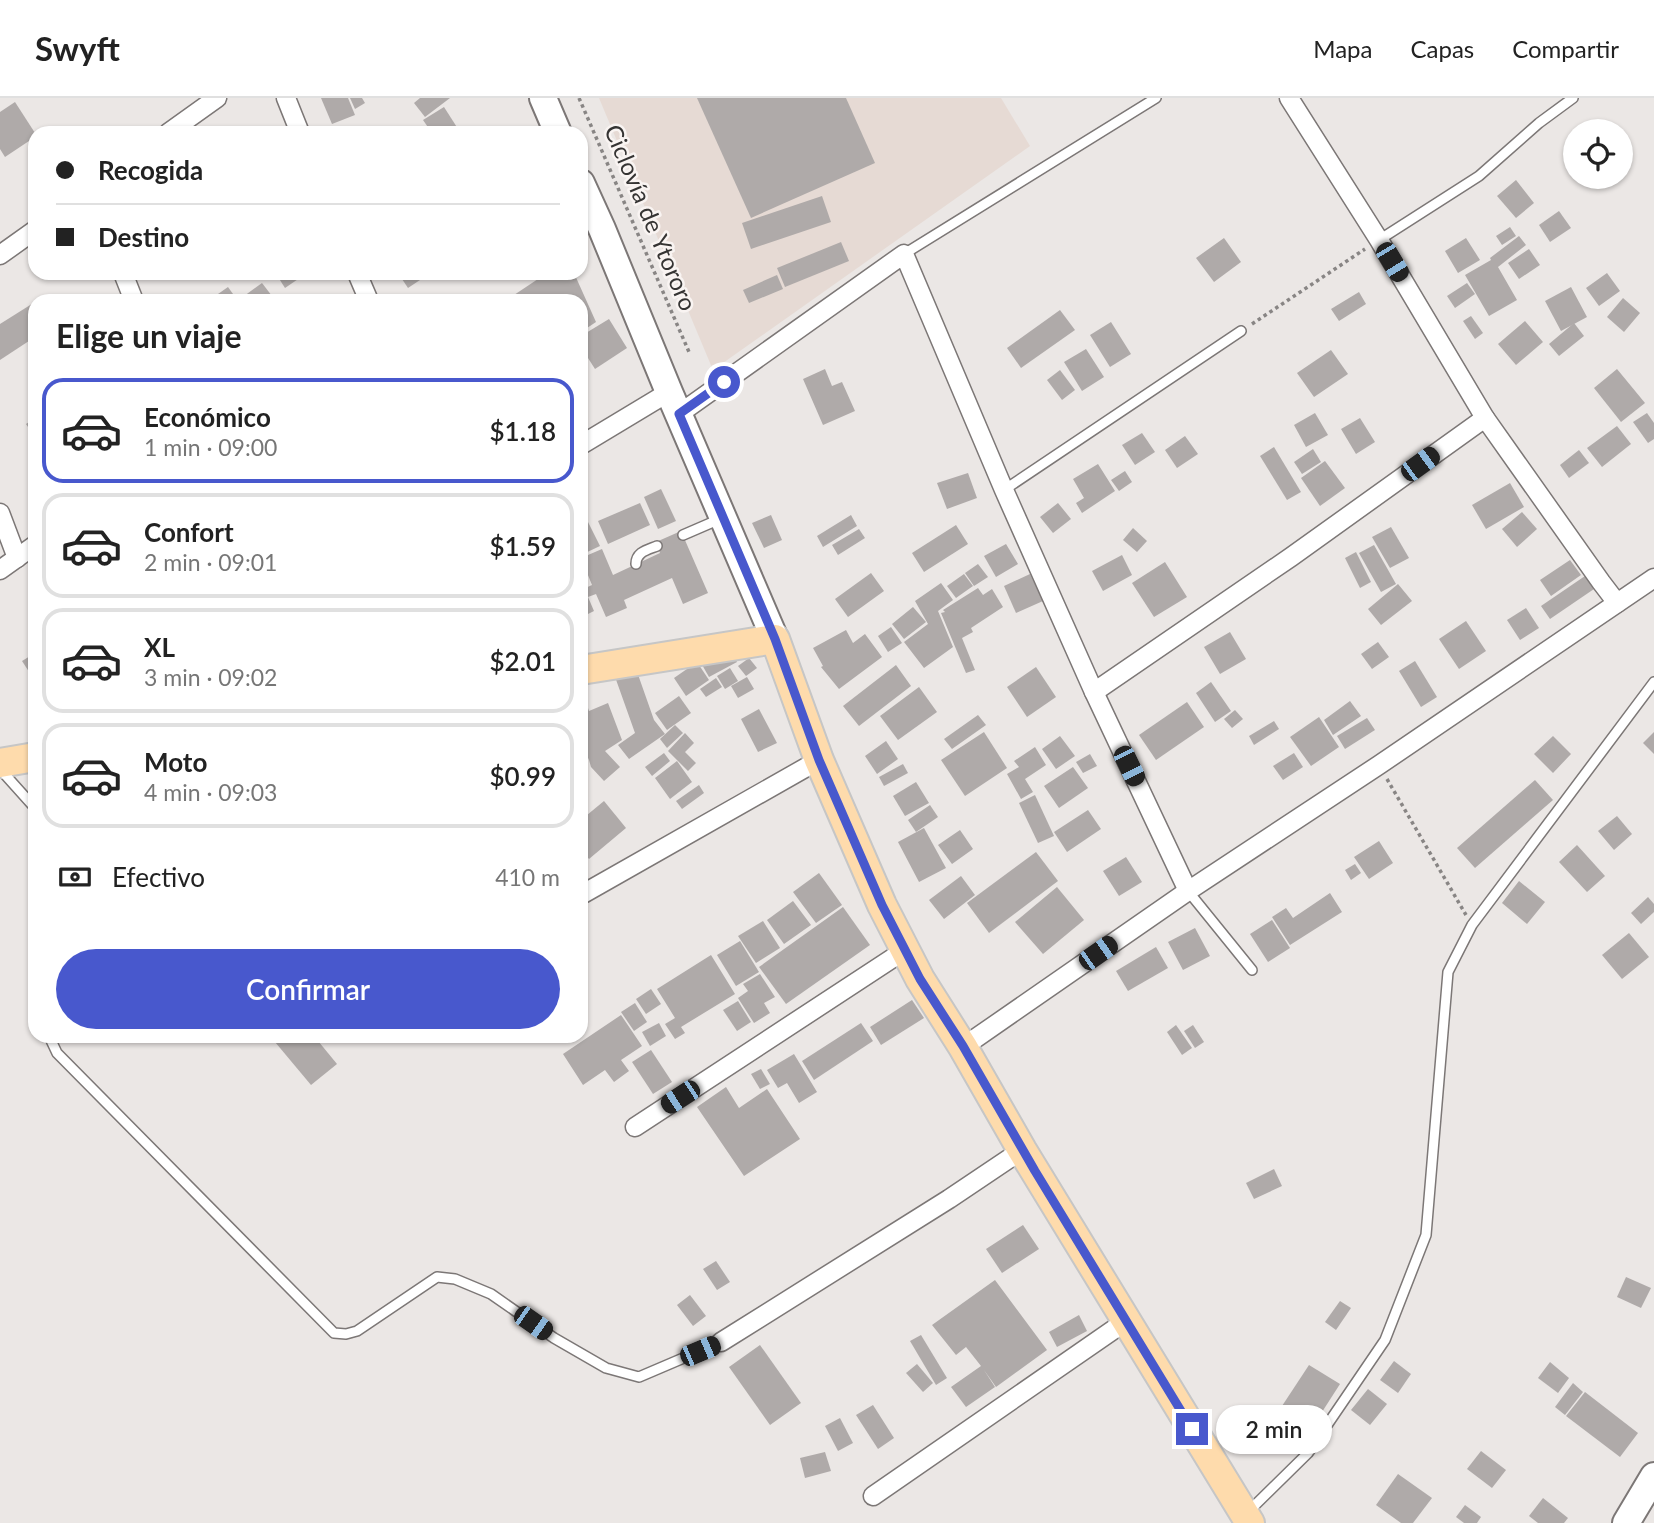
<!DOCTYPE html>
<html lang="es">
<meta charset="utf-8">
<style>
:root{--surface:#fff;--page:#f2f2f2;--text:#222;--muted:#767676;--line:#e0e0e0;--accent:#4858cd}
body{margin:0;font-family:Lato,sans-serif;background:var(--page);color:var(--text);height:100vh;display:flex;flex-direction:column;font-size:26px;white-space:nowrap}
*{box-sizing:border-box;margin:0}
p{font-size:23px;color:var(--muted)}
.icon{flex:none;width:38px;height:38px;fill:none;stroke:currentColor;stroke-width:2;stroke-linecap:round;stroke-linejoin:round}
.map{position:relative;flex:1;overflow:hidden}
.details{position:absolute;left:28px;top:196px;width:560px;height:749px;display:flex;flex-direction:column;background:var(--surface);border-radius:21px;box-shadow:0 2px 5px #0004}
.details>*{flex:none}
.hud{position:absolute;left:28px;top:28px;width:560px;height:154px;border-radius:21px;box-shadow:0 2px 5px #0004;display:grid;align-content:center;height:154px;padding:0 28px;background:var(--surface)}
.fabs{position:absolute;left:1563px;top:21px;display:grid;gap:14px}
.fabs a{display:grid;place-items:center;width:70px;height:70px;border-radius:50%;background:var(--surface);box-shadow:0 2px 5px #0004;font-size:35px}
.end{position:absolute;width:32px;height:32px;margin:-16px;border:9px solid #4858cd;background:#fff;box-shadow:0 0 0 4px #fff}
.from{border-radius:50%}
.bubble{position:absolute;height:49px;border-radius:24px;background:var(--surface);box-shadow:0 2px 5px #0004;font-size:23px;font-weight:600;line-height:49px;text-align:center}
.car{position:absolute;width:21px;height:42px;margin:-21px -10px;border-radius:9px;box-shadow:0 0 5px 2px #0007;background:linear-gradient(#222 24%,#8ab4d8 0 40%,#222 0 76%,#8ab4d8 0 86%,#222 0)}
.hud b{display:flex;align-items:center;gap:24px;height:66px;font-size:26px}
.hud b+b{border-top:2px solid var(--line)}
.hud i{width:18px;height:18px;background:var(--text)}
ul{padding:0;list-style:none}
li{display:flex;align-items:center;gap:21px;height:105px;margin:0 14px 10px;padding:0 14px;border:4px solid var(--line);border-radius:21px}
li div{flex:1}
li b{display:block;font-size:26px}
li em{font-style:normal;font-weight:600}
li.active{border-color:var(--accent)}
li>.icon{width:63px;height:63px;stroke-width:1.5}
h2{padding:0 28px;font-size:32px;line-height:84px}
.pay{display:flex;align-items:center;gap:18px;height:77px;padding:0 28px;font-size:26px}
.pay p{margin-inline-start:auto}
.button{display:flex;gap:14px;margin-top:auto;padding:14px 28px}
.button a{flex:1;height:80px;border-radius:42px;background:var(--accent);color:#fff;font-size:28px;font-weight:600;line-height:80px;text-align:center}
header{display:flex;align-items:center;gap:42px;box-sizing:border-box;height:98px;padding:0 35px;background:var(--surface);border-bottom:2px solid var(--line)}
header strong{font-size:33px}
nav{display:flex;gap:38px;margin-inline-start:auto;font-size:24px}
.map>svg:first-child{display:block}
.built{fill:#e6dad4}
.building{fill:#afaaa9}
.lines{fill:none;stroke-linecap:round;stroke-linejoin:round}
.lane-casing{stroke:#7c7776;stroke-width:12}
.street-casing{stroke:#7c7776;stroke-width:21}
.secondary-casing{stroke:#7c7776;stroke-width:30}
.primary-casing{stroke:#c6c6c6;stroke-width:32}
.path{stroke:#888584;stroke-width:3.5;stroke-dasharray:3.5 3.5;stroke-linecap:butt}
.lane{stroke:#fff;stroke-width:9}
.street{stroke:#fff;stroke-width:18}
.secondary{stroke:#fff;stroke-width:26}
.primary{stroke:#fedbac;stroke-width:28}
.route{stroke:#4858cd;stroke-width:9}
.labels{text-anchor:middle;stroke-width:5;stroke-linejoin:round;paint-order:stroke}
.street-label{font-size:24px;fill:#353433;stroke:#f9f4f2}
</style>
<header>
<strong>Swyft</strong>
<nav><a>Mapa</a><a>Capas</a><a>Compartir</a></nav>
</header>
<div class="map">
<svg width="1654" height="1425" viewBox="0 0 1654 1425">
<rect width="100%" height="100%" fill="#ebe7e5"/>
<polygon class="built" points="599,0 1001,0 1030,48 713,272"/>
<g class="building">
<polygon points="321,0 348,0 355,17 332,26"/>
<polygon points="350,0 362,0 365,5 355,11"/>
<polygon points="420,0 450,0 425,19 414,5"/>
<polygon points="697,0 846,0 875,65 751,120"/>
<polygon points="15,4 35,35 35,39 5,59 0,51 0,14"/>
<polygon points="444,9 460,34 458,35 432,35 423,22"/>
<polygon points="1516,82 1534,105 1516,120 1497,98"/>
<polygon points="822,98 831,124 751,151 742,125"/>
<polygon points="1559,113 1571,130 1550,144 1539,127"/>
<polygon points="1510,129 1516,138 1502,147 1496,138"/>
<polygon points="1519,138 1526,147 1498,169 1517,202 1489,218 1465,177 1491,162 1490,160"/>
<polygon points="1224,140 1241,164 1214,184 1196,160"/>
<polygon points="1466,140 1480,162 1458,175 1445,153"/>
<polygon points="841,144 849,163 785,189 777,170"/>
<polygon points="1529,151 1540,167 1519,181 1508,165"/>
<polygon points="284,175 307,175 285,190 278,179"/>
<polygon points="398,175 420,175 423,180 408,190"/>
<polygon points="547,175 574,175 596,224 581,234 581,203 505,203"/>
<polygon points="1607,175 1620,193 1599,208 1586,190"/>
<polygon points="777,177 783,191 749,205 743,192"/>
<polygon points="262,185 272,198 265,203 242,203 240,201"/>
<polygon points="1467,185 1475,196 1455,210 1447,198"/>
<polygon points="228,189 238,203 223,203 218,196"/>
<polygon points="1571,189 1587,219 1561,233 1545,203"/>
<polygon points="1359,194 1366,206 1339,223 1331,211"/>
<polygon points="1623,200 1640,215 1624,234 1607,219"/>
<polygon points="35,204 35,239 0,262 0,226"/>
<polygon points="1060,212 1075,232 1021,270 1007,250"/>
<polygon points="1471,218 1483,235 1475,241 1463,223"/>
<polygon points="609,221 627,250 595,271 581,249 581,238"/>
<polygon points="1525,223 1543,244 1516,267 1498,246"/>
<polygon points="1111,224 1131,256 1110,269 1090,237"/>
<polygon points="1574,225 1584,238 1559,258 1549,246"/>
<polygon points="1086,251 1104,279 1082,293 1064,264"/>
<polygon points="1331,252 1348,276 1314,299 1297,275"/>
<polygon points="825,271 832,288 842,284 855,313 823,327 803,281"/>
<polygon points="1617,271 1645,305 1621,324 1594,290"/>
<polygon points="1060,272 1075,292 1062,302 1047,282"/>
<polygon points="1315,315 1328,337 1306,349 1294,327"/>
<polygon points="1647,315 1654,325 1654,341 1648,345 1633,324"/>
<polygon points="35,320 35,339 26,326"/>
<polygon points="1360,320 1375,344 1356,356 1341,331"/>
<polygon points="1617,328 1631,346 1602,369 1587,350"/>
<polygon points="1142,335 1155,354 1135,367 1122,347"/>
<polygon points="1185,338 1198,356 1177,370 1165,352"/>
<polygon points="1274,349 1301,394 1287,402 1260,358"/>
<polygon points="1313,351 1321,364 1302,376 1294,364"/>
<polygon points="1579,352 1589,365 1569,380 1560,367"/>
<polygon points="1325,363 1345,390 1320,408 1301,380"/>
<polygon points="1098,366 1115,393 1082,415 1076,405 1084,400 1073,381"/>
<polygon points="1125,373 1132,384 1119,393 1111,382"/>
<polygon points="968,375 977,400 947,411 937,385"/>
<polygon points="1510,385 1524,409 1486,431 1472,407"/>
<polygon points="661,391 676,423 658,431 644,399"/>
<polygon points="640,405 650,427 608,446 598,423"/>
<polygon points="1058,405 1071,421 1053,435 1040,419"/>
<polygon points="1522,414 1537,431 1517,449 1502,431"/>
<polygon points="771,417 782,442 764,450 752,425"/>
<polygon points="851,417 857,428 823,449 817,438"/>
<polygon points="586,420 600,448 581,457 581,422"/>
<polygon points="956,427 968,446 924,474 912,455"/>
<polygon points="1391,429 1409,460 1390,470 1372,439"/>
<polygon points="1133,430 1147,443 1137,454 1123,442"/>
<polygon points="859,431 865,440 838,457 832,447"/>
<polygon points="681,433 708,495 683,506 672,480 624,502 627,510 606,519 596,496 588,499 594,513 584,518 581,513 581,492 592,487 581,460 602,451 613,477 660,455 656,444"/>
<polygon points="1006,446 1018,466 996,479 984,458"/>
<polygon points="1374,447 1396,486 1381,494 1359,455"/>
<polygon points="1356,454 1371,484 1360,490 1345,460"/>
<polygon points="1122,457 1132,477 1103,493 1092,473"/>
<polygon points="1570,462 1581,477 1551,498 1540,482"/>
<polygon points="1165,464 1187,499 1154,519 1132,485"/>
<polygon points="978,466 988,479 974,488 965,475"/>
<polygon points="871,475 884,493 848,519 835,501"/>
<polygon points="964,476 973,488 956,500 947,488"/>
<polygon points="1030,476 1043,503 1016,515 1004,488"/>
<polygon points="1585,478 1594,491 1550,521 1541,508"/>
<polygon points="941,485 953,502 938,513 953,549 924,570 904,544 928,526 915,503"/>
<polygon points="1398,486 1412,503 1381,527 1368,511"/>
<polygon points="978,490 983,497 992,491 1003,509 971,530 973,534 962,540 975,572 966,575 941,515 945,514 943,512"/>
<polygon points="913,509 926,524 904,541 892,526"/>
<polygon points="1526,510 1539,530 1520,542 1507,522"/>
<polygon points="1466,523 1486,553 1459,571 1439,541"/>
<polygon points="891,529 902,545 888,554 878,538"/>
<polygon points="846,532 853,545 865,536 882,559 839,591 821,569 823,568 813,550"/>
<polygon points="1230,534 1246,561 1220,576 1204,549"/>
<polygon points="1378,544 1389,559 1372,571 1361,556"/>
<polygon points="730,550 737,564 709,579 701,565"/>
<polygon points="35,555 35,583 22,563"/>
<polygon points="749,560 757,570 746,578 738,568"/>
<polygon points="1415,563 1437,599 1421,609 1399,573"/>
<polygon points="697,564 709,582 686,598 674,580"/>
<polygon points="896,567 911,588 859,628 843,608"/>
<polygon points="635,568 654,622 665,636 629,661 618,647 635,635 614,576"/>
<polygon points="1036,569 1056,599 1027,619 1007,589"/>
<polygon points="730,570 738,583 725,591 717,578"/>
<polygon points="747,579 754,591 738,600 731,588"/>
<polygon points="716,580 722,589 706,599 700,591"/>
<polygon points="1211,584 1231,613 1215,624 1196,595"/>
<polygon points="919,589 937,614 898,642 880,618"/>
<polygon points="584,598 589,613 608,605 622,642 605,653 620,669 604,683 591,669 589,662 581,645 581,599"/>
<polygon points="679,598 691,615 667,632 655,615"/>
<polygon points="1350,603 1361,618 1333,637 1324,622"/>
<polygon points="1187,604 1204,629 1156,662 1139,637"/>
<polygon points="759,611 777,645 758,654 741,621"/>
<polygon points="1235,612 1243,621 1232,630 1224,621"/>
<polygon points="978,617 986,627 952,651 944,641"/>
<polygon points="1319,619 1339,649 1311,668 1290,639"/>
<polygon points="1367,620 1375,632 1345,651 1337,638"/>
<polygon points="1274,623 1279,631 1254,647 1249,638"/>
<polygon points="675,627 683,635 667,650 660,641"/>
<polygon points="984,634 1007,670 965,698 941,662"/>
<polygon points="1654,634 1654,656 1643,645"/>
<polygon points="685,635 694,645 685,654 696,665 688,673 668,653"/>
<polygon points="1060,638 1075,658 1056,671 1042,651"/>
<polygon points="1553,638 1571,656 1553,675 1534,656"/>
<polygon points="886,643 898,661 877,676 865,658"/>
<polygon points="1035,649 1046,667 1025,681 1033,694 1021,701 1007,676 1019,669 1014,663"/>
<polygon points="664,655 670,663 652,678 645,669"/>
<polygon points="1294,655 1303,669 1283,682 1273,668"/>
<polygon points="1090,656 1097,668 1083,675 1076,664"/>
<polygon points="677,663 692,684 670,701 655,680"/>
<polygon points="903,666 908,675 884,688 879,679"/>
<polygon points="1073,669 1088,690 1059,710 1044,688"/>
<polygon points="1535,682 1553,702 1475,770 1457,750"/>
<polygon points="916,684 929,705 905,718 893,698"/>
<polygon points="699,687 704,695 682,711 676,703"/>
<polygon points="1035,697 1054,738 1038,745 1019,705"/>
<polygon points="604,703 626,730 589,761 581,752 581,722"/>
<polygon points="930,707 938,719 916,734 908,722"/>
<polygon points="1088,712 1101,731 1067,754 1054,734"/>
<polygon points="1617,718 1632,736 1614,752 1598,733"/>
<polygon points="924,730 946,770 919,784 898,744"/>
<polygon points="960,732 973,751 952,766 938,747"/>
<polygon points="1379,743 1393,765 1369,781 1354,759"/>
<polygon points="1577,747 1605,778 1587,794 1559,764"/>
<polygon points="1036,754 1058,783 989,835 967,805"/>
<polygon points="1126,759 1142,784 1119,798 1103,773"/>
<polygon points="1355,766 1361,775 1351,782 1345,772"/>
<polygon points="819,775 842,807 816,825 793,794"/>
<polygon points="961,778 975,797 944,821 929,802"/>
<polygon points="1519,783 1545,804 1527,826 1502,805"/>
<polygon points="1057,789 1084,822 1043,856 1015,824"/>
<polygon points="1330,795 1342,814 1290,847 1272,819 1286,810 1293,820"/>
<polygon points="1648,799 1654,806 1654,814 1641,826 1631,815"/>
<polygon points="793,803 811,827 784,846 767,822"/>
<polygon points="843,809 870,847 786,906 759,869"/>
<polygon points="1272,822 1290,850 1268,864 1250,836"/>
<polygon points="763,823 780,850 756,865 738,838"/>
<polygon points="1195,830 1210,858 1183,872 1168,844"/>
<polygon points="1629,835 1649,859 1622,881 1602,857"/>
<polygon points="740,843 759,874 736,888 717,857"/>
<polygon points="1156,849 1168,870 1128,893 1116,873"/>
<polygon points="711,857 735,896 681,929 685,935 675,941 665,926 675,920 657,891"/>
<polygon points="760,876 775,899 764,905 770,915 754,925 738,900 748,893 743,886"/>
<polygon points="651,891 661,906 646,916 636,901"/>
<polygon points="912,902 924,920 881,947 870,929"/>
<polygon points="738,903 751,924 737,933 723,912"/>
<polygon points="635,905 647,924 634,933 621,914"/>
<polygon points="621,917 642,948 621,962 629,973 614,984 605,972 583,987 563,956"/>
<polygon points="659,925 666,938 650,948 642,934"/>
<polygon points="861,925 873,943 814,982 802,963"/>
<polygon points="1176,927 1192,950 1182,957 1167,934"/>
<polygon points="1193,927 1204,944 1195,950 1184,933"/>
<polygon points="270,938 314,938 337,966 311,987"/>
<polygon points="651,952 672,984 653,996 632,964"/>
<polygon points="794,956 817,994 799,1005 787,985 778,990 767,972"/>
<polygon points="761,971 770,986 760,991 751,976"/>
<polygon points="726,989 739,1010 767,991 800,1041 744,1078 697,1009"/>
<polygon points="1274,1071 1282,1088 1254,1101 1246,1085"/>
<polygon points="1023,1127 1039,1151 1002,1175 986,1151"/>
<polygon points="716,1163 730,1184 717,1192 703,1171"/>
<polygon points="1626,1179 1651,1190 1641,1210 1617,1199"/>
<polygon points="995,1182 1047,1252 996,1289 984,1272 995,1289 966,1309 951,1289 981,1268 966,1249 956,1257 932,1227"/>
<polygon points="690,1197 706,1218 693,1228 677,1207"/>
<polygon points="1340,1203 1351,1210 1336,1232 1325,1224"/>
<polygon points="1079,1217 1087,1233 1057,1249 1049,1234"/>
<polygon points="921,1237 947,1280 936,1287 910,1243"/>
<polygon points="760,1247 801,1305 770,1327 729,1269"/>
<polygon points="1394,1263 1411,1276 1398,1295 1380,1282"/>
<polygon points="1550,1264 1569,1280 1558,1295 1538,1280"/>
<polygon points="917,1266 933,1285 923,1294 906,1275"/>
<polygon points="1309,1267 1340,1286 1313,1328 1282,1308"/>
<polygon points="1573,1285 1583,1294 1565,1317 1555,1309"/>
<polygon points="1368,1291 1387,1306 1370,1327 1351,1312"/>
<polygon points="1585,1294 1638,1335 1620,1359 1566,1318"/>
<polygon points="873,1307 894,1340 878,1351 856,1317"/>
<polygon points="840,1320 853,1345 838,1353 825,1328"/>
<polygon points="1481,1353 1506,1372 1492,1390 1467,1371"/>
<polygon points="825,1354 831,1373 805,1380 800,1360"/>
<polygon points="1398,1376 1432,1400 1413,1425 1401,1425 1376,1407"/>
<polygon points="1543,1400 1568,1420 1564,1425 1538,1425 1529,1418"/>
<polygon points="1465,1407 1481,1419 1477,1425 1464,1425 1456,1419"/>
</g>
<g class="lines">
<defs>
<g id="lane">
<polyline points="1379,142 1479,78 1539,25 1573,0"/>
<polyline points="904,156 1156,0"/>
<polyline points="1004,392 1241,233"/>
<polyline points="683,437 720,421"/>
<path d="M636,466C636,454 647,452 657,448"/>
<polyline points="0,671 35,710"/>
<polyline points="1188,793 1252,872"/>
<polyline points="49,938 57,955 334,1235 346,1236 357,1233 437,1179 455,1181 491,1196 554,1240 606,1270 639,1279 721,1244"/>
<polyline points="1249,1413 1308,1355 1385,1242 1426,1137 1448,874 1472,827 1654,584"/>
</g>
<g id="street">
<polyline points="286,0 300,35"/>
<polyline points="1289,0 1379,142 1485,320"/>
<polyline points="168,35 217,0"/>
<polyline points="0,157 35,132"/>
<polyline points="123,175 134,203"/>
<polyline points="357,175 369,203"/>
<polyline points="679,316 904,156 1004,392 1094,594 1188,793"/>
<polyline points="581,347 669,294"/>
<polyline points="0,415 17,460"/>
<polyline points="0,472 35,447"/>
<polyline points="1094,594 1291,459 1485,320 1601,484 1617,505"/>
<polyline points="581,797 819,662"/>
<polyline points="963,949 1188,793 1379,667 1654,480"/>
<polyline points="635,1029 905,852"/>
<polyline points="721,1244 949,1101 1022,1052"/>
<polyline points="873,1398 1126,1223"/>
</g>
<g id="secondary">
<polyline points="543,0 558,35"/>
<polyline points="581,85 602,131 669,294 775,541"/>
<polyline points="1626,1425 1654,1378"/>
</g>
<g id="primary">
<polyline points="581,572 775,541 819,662 882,807 920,881 963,949 1022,1052 1250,1425"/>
<polyline points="0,665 35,659"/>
</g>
</defs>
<use href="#lane" class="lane-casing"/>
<use href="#street" class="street-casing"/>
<use href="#secondary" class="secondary-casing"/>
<use href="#primary" class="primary-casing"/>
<g class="path">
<polyline points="579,0 689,254"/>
<polyline points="1252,226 1365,151"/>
<polyline points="1387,681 1466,817"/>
</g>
<use href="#lane" class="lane"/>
<use href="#street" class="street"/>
<use href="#secondary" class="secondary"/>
<use href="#primary" class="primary"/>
</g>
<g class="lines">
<polyline class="route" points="724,284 679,316 775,541 819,662 882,807 920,881 963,948 1035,1073 1192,1331"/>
</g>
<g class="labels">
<g class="street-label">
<text transform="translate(650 120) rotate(67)" y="8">Ciclovía de Ytororo</text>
</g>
</g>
</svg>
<div class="fabs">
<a><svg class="icon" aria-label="locate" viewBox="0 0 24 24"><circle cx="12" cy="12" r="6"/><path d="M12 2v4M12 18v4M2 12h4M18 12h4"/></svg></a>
</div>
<i class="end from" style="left:724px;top:284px"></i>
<i class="end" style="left:1192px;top:1331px"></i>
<div class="bubble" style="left:1216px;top:1307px;width:116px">2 min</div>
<i class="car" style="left:1392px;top:164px;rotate:149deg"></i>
<i class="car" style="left:1420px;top:366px;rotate:54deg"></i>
<i class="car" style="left:1129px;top:668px;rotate:154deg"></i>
<i class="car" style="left:1098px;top:855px;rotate:55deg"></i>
<i class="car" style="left:680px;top:999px;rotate:237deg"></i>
<i class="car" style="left:533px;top:1225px;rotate:125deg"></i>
<i class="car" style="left:700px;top:1253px;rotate:67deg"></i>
<div class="hud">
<b><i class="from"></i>Recogida</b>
<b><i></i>Destino</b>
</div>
<section class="details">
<h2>Elige un viaje</h2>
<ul>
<li class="active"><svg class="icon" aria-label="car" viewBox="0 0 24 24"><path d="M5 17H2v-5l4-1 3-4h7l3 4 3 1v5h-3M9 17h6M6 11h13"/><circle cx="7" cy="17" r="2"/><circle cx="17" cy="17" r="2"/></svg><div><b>Económico</b><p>1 min · 09:00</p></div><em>$1.18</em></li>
<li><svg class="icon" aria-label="car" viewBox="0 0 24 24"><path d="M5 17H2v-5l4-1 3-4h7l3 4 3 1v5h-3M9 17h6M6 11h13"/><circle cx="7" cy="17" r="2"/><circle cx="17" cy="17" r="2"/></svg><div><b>Confort</b><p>2 min · 09:01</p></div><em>$1.59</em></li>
<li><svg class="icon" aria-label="car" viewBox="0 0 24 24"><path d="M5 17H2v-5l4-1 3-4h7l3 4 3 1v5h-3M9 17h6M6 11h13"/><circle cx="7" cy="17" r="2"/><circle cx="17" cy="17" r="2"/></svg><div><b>XL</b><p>3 min · 09:02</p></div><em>$2.01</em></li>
<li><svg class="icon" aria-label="car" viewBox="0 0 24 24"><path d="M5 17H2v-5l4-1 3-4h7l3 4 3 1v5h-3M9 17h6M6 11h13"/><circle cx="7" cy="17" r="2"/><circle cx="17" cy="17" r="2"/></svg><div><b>Moto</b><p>4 min · 09:03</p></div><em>$0.99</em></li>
</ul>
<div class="pay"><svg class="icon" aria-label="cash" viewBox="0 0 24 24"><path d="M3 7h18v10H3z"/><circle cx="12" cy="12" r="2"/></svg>Efectivo<p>410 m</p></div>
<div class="button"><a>Confirmar</a></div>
</section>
</div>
